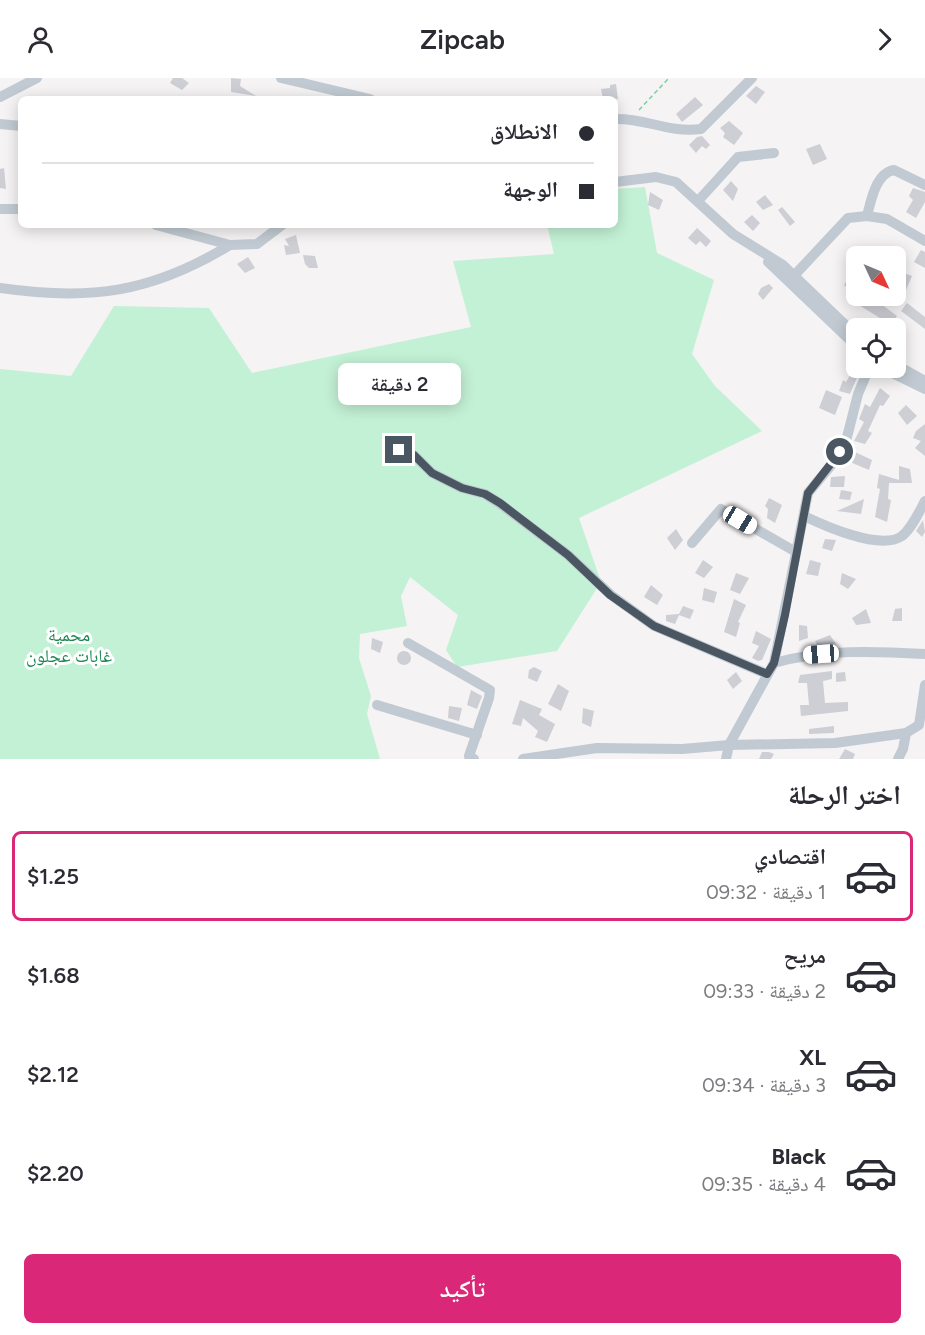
<!DOCTYPE html>
<html lang="ar">
<meta charset="utf-8">
<style>
:root{--surface:#fff;--page:#f2f2f3;--text:#2b2b33;--muted:#7c7c81;--line:#e1e1e2;--accent:#db2777}
body{margin:0;font-family:Figtree,"Noto Naskh Arabic",sans-serif;background:var(--page);color:var(--text);direction:rtl;height:100vh;display:flex;flex-direction:column;font-size:22px;white-space:nowrap}
*{box-sizing:border-box;margin:0}
p{font-size:20px;color:var(--muted)}
.icon{flex:none;width:33px;height:33px;fill:none;stroke:currentColor;stroke-width:2;stroke-linecap:round;stroke-linejoin:round}
.map{position:relative;height:681px;overflow:hidden;direction:ltr}
.drawer{display:flex;flex-direction:column;background:var(--surface);flex:1}
.drawer>*{flex:none}
.banner{position:absolute;left:18px;top:18px;width:600px;height:132px;border-radius:9px;box-shadow:0 3px 15px #0003;direction:rtl;display:grid;align-content:center;height:132px;padding:0 24px;background:var(--surface)}
.needle{width:39px;rotate:134deg}
.tools{position:absolute;left:846px;top:168px;display:grid;gap:12px}
.tools a{display:grid;place-items:center;width:60px;height:60px;border-radius:9px;background:var(--surface);box-shadow:0 3px 15px #0003;font-size:30px}
.end{position:absolute;width:27px;height:27px;margin:-14px;border:8px solid #4a5661;background:#fff;box-shadow:0 0 0 3px #fff}
.from{border-radius:50%}
.bubble{position:absolute;height:42px;border-radius:9px;background:var(--surface);box-shadow:0 3px 15px #0003;font-size:20px;font-weight:600;line-height:42px;text-align:center;direction:rtl}
.car{position:absolute;width:18px;height:36px;margin:-18px -9px;border-radius:8px;box-shadow:0 0 4px 2px #0007;background:linear-gradient(#fff 24%,#345 0 40%,#fff 0 76%,#345 0 86%,#fff 0)}
.banner b{display:flex;align-items:center;gap:21px;height:57px;font-size:22px}
.banner b+b{border-top:2px solid var(--line)}
.banner i{width:15px;height:15px;background:var(--text)}
ul{padding:0;list-style:none}
li{display:flex;align-items:center;gap:18px;height:90px;margin:0 12px 9px;padding:0 12px;border:3px solid transparent;border-radius:9px}
li div{flex:1}
li b{display:block;font-size:22px}
li em{font-style:normal;font-weight:600}
li.active{border-color:var(--accent)}
li>.icon{width:54px;height:54px;stroke-width:1.5}
h2{padding:0 24px;font-size:27px;line-height:72px}
.action{display:flex;gap:12px;margin-top:auto;padding:12px 24px}
.action a{flex:1;height:69px;border-radius:9px;background:var(--accent);color:#fff;font-size:24px;font-weight:600;line-height:69px;text-align:center}
header{display:flex;justify-content:space-between;align-items:center;height:78px;padding:0 24px;background:var(--surface);font-size:27px;font-weight:600}
.map>svg:first-child{display:block}
.green{fill:#c3f1d5}
.building{fill:#cdcfd5}
.lines{fill:none;stroke-linecap:round;stroke-linejoin:round}
.path{stroke:#7ad0a6;stroke-width:1.5;stroke-dasharray:4.5 3;stroke-linecap:butt}
.minor{stroke:#c1cad2;stroke-width:10}
.route{stroke:#4a5661;stroke-width:8}
.labels{text-anchor:middle;stroke-width:6;stroke-linejoin:round;paint-order:stroke}
.park-label{font-size:18px;fill:#17864f;stroke:#fff}
</style>
<header><svg class="icon" aria-label="forward" viewBox="0 0 24 24"><path d="M9 5l7 7-7 7"/></svg>Zipcab<svg class="icon" aria-label="person" viewBox="0 0 24 24"><circle cx="12" cy="8" r="4"/><path d="M4 21q1-7 8-7t8 7"/></svg></header>
<div class="map">
<svg width="925" height="681" viewBox="0 0 925 681">
<rect width="100%" height="100%" fill="#f5f3f3"/>
<polygon class="green" points="645,109 657,175 714,202 692,276 715,308 762,353 579,440 601,504 557,573 457,589 446,572 458,537 410,499 401,518 407,548 360,556 359,580 371,618 367,636 380,681 0,681 0,291 71,298 114,228 209,230 252,295 471,249 453,183 554,176 547,147 615,147 615,111"/>
<g class="building">
<polygon points="173,0 182,0 189,5 182,12 170,5"/>
<polygon points="231,0 241,1 240,8 256,18 231,14"/>
<polygon points="616,6 618,21 603,21 601,11 610,10 610,7"/>
<polygon points="756,8 765,14 756,26 746,18"/>
<polygon points="695,19 703,27 682,44 676,36"/>
<polygon points="729,43 743,55 734,67 723,59 725,55 720,50"/>
<polygon points="702,58 710,67 706,71 702,68 696,75 689,67 697,59"/>
<polygon points="820,66 827,81 813,87 806,71"/>
<polygon points="4,90 6,111 0,110 0,91"/>
<polygon points="731,103 738,111 733,123 723,112"/>
<polygon points="913,110 925,114 925,124 916,140 906,134 913,122 909,118"/>
<polygon points="650,114 663,122 659,132 648,127"/>
<polygon points="765,117 773,127 763,132 756,124"/>
<polygon points="782,129 795,144 790,148 778,132"/>
<polygon points="752,137 760,145 753,153 744,144"/>
<polygon points="697,150 711,163 706,169 700,163 696,167 688,160"/>
<polygon points="296,157 300,175 286,177 284,167 289,168 285,161"/>
<polygon points="921,172 925,174 925,190 914,184"/>
<polygon points="303,177 315,178 318,190 309,190 305,186"/>
<polygon points="248,179 255,190 245,195 237,186"/>
<polygon points="901,194 912,198 906,212 896,207"/>
<polygon points="850,198 856,203 856,218 886,218 881,226 897,238 891,247 851,222 856,218 844,207"/>
<polygon points="769,206 773,210 763,222 758,216 761,210"/>
<polygon points="907,225 925,239 925,251 901,233"/>
<polygon points="853,292 859,295 850,316 839,313 843,302 846,304"/>
<polygon points="880,310 890,318 883,328 880,327 868,353 872,355 865,366 854,363 864,344 859,341 865,326 870,329"/>
<polygon points="826,312 842,319 835,337 819,330"/>
<polygon points="906,327 917,338 907,347 898,335"/>
<polygon points="925,346 925,378 915,370 921,363 913,360 916,353"/>
<polygon points="855,374 872,382 869,392 850,384"/>
<polygon points="899,388 910,391 912,405 889,405 888,421 891,422 887,444 875,439 880,411 877,410 879,396 899,402"/>
<polygon points="845,398 844,409 830,409 831,399"/>
<polygon points="841,412 852,414 850,422 839,421"/>
<polygon points="769,420 782,427 775,445 767,440 768,431 765,428"/>
<polygon points="864,421 861,436 837,433"/>
<polygon points="923,442 925,454 922,459 916,453"/>
<polygon points="676,451 683,462 675,472 667,460"/>
<polygon points="825,461 836,462 832,473 822,470"/>
<polygon points="703,482 713,489 704,500 695,495"/>
<polygon points="810,482 821,485 818,498 806,496"/>
<polygon points="736,495 749,500 740,516 730,512"/>
<polygon points="842,495 856,501 848,511 840,506"/>
<polygon points="651,507 663,517 657,527 644,519"/>
<polygon points="704,510 717,514 714,525 702,522"/>
<polygon points="734,521 746,527 738,544 740,545 736,559 724,554"/>
<polygon points="683,528 694,532 690,541 679,537 675,546 666,543 666,537 679,536"/>
<polygon points="902,530 902,543 892,543 895,531"/>
<polygon points="866,531 871,545 856,547 852,540"/>
<polygon points="799,547 807,548 808,560 799,563"/>
<polygon points="756,553 771,561 762,582 758,583 752,580 759,568 752,565"/>
<polygon points="830,557 836,566 818,569 815,563"/>
<polygon points="372,560 383,564 380,575 371,571"/>
<circle cx="404" cy="580" r="7"/>
<polygon points="534,589 542,593 537,604 528,600 529,592"/>
<polygon points="832,593 832,601 823,603 825,625 848,624 848,633 801,638 800,627 809,627 807,605 798,605 800,597"/>
<polygon points="736,594 742,603 733,611 727,602"/>
<polygon points="845,594 846,603 836,604 836,595"/>
<polygon points="558,606 569,613 561,633 548,626"/>
<polygon points="471,612 482,618 477,631 467,627"/>
<polygon points="520,622 542,631 539,637 555,646 547,664 535,659 538,653 523,640 521,648 512,646"/>
<polygon points="449,628 462,630 459,643 448,640"/>
<polygon points="583,630 594,633 591,649 582,645"/>
<polygon points="834,648 834,655 809,656 809,651"/>
<polygon points="845,671 855,676 853,681 839,681"/>
<polygon points="762,674 769,674 774,676 771,681 759,681"/>
</g>
<g class="lines">
<polyline class="path" points="639,32 669,0"/>
<g class="minor">
<polyline points="281,0 370,21"/>
<polyline points="0,19 37,0"/>
<path d="M615,41C646,40 667,55 701,51L752,0"/>
<polyline points="0,46 21,48"/>
<polyline points="615,104 656,99 676,104 733,156 783,187 856,257"/>
<polyline points="698,123 738,79 774,75"/>
<polyline points="0,131 21,131"/>
<path d="M867,138C871,122 876,95 894,92L925,107"/>
<polyline points="156,147 230,167 257,166 282,147"/>
<polyline points="768,184 856,268"/>
<polyline points="789,203 848,140 867,138 887,141 925,163"/>
<path d="M0,210C90,223 151,215 230,167"/>
<polyline points="896,287 925,303"/>
<polyline points="882,290 925,311"/>
<polyline points="399,372 414,377 432,395 462,410 485,416 499,425 568,477 611,517 654,548 767,596"/>
<path d="M804,438C825,448 881,473 902,458C912,450 919,434 925,423"/>
<polyline points="692,465 721,431 796,474"/>
<polyline points="408,565 490,612 489,620 469,678 474,681"/>
<path d="M774,585C824,571 874,573 925,576"/>
<polyline points="377,627 477,657"/>
<polyline points="523,681 597,670 682,671 729,667 835,665 906,655 919,647 925,607"/>
<polyline points="726,681 729,667 774,585 808,415 833,385 846,363 858,316 869,290"/>
<polyline points="898,681 903,671 906,655"/>
</g>
</g>
<g class="lines">
<polyline class="route" points="399,372 414,377 432,395 462,410 485,416 500,425 568,477 610,517 654,548 767,596 774,585 785,537 808,415 840,374"/>
</g>
<g class="labels">
<g class="park-label">
<text x="69" y="563">محمية<tspan x="69" dy="21">غابات عجلون</tspan></text>
</g>
</g>
</svg>
<div class="tools">
<a><svg class="needle" viewBox="-14 -14 28 28"><path d="M0-13l5 13h-10z" fill="#e53935"/><path d="M0 13l5-13h-10z" fill="#7c7c81"/></svg></a>
<a><svg class="icon" aria-label="locate" viewBox="0 0 24 24"><circle cx="12" cy="12" r="6"/><path d="M12 2v4M12 18v4M2 12h4M18 12h4"/></svg></a>
</div>
<i class="end from" style="left:840px;top:374px"></i>
<i class="end" style="left:399px;top:372px"></i>
<div class="bubble" style="left:338px;top:285px;width:123px">2 دقيقة</div>
<i class="car" style="left:740px;top:442px;rotate:121deg"></i>
<i class="car" style="left:821px;top:576px;rotate:266deg"></i>
<div class="banner">
<b><i class="from"></i>الانطلاق</b>
<b><i></i>الوجهة</b>
</div>
</div>
<section class="drawer">
<h2>اختر الرحلة</h2>
<ul>
<li class="active"><svg class="icon" aria-label="car" viewBox="0 0 24 24"><path d="M5 17H2v-5l4-1 3-4h7l3 4 3 1v5h-3M9 17h6M6 11h13"/><circle cx="7" cy="17" r="2"/><circle cx="17" cy="17" r="2"/></svg><div><b>اقتصادي</b><p>1 دقيقة · 09:32</p></div><em>$1.25</em></li>
<li><svg class="icon" aria-label="car" viewBox="0 0 24 24"><path d="M5 17H2v-5l4-1 3-4h7l3 4 3 1v5h-3M9 17h6M6 11h13"/><circle cx="7" cy="17" r="2"/><circle cx="17" cy="17" r="2"/></svg><div><b>مريح</b><p>2 دقيقة · 09:33</p></div><em>$1.68</em></li>
<li><svg class="icon" aria-label="car" viewBox="0 0 24 24"><path d="M5 17H2v-5l4-1 3-4h7l3 4 3 1v5h-3M9 17h6M6 11h13"/><circle cx="7" cy="17" r="2"/><circle cx="17" cy="17" r="2"/></svg><div><b>XL</b><p>3 دقيقة · 09:34</p></div><em>$2.12</em></li>
<li><svg class="icon" aria-label="car" viewBox="0 0 24 24"><path d="M5 17H2v-5l4-1 3-4h7l3 4 3 1v5h-3M9 17h6M6 11h13"/><circle cx="7" cy="17" r="2"/><circle cx="17" cy="17" r="2"/></svg><div><b>Black</b><p>4 دقيقة · 09:35</p></div><em>$2.20</em></li>
</ul>
<div class="action"><a>تأكيد</a></div>
</section>
